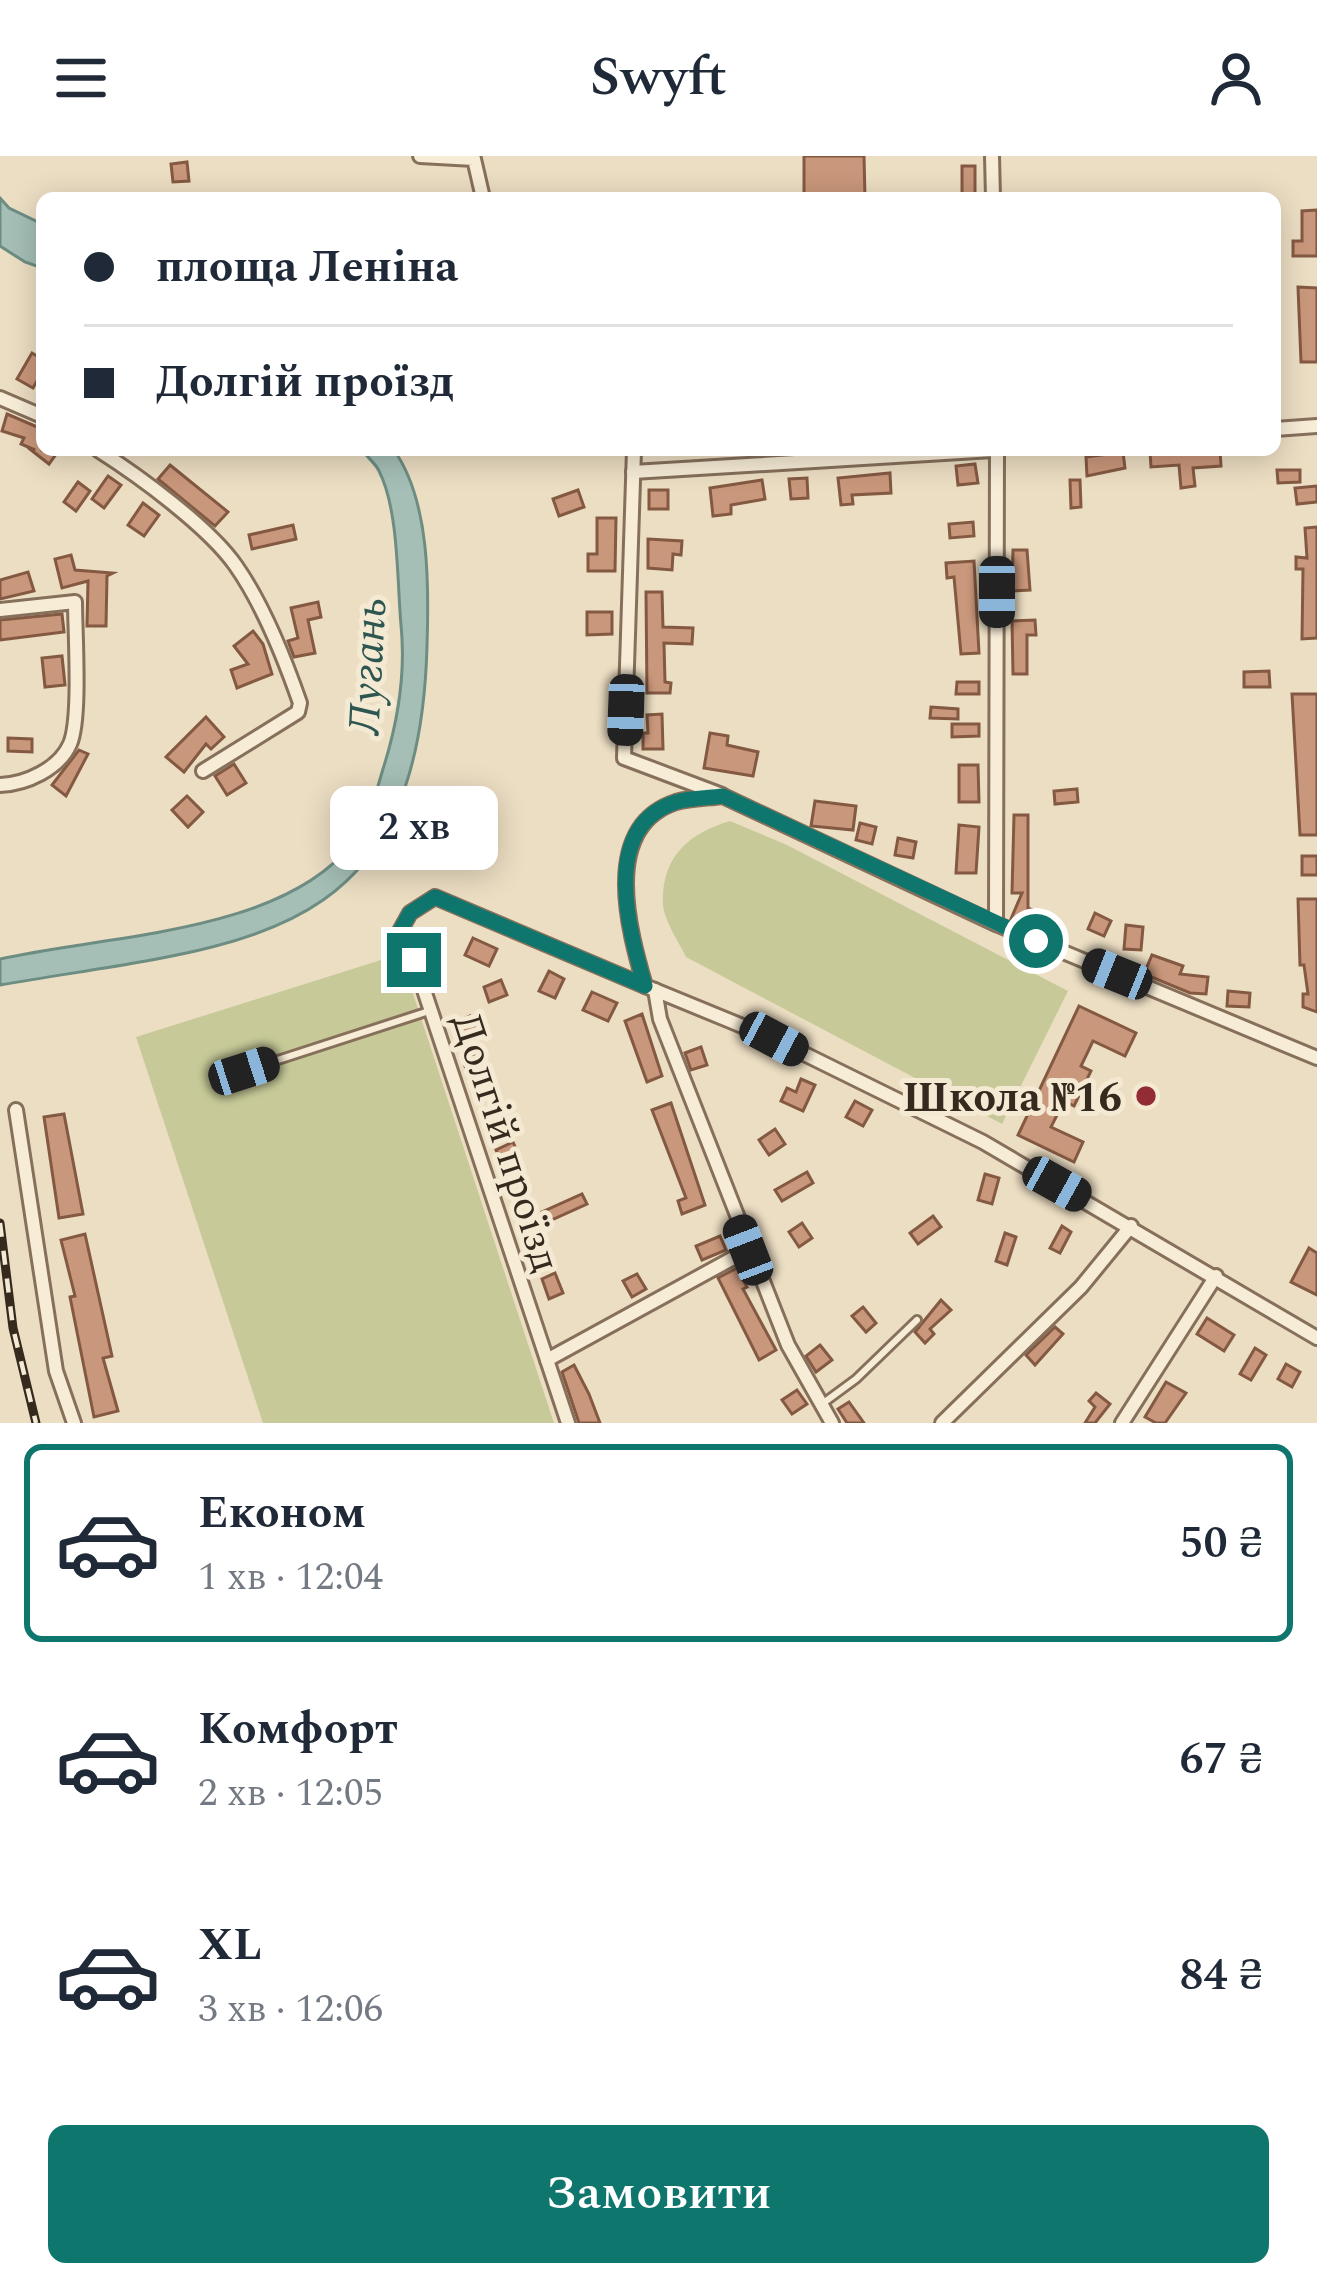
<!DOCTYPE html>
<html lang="uk">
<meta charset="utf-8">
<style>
:root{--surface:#fff;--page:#f6f6f7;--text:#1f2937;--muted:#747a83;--line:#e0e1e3;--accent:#0f766e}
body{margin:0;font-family:Spectral,serif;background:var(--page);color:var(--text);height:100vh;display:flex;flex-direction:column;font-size:45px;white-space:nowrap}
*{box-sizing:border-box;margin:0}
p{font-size:39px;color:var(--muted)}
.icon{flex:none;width:66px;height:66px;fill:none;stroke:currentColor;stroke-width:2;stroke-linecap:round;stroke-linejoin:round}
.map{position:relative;height:1267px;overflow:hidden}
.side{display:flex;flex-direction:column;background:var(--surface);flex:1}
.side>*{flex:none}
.top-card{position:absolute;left:36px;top:36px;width:1245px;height:264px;border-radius:18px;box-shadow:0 6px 30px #0003;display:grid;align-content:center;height:264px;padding:0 48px;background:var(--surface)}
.end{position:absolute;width:54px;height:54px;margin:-27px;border:15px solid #0f766e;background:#fff;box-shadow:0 0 0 6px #fff}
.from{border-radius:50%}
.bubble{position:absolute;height:84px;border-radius:18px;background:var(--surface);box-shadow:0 6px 30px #0003;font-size:39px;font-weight:600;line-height:84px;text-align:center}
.car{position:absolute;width:36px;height:72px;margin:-36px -18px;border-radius:15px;box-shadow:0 0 9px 3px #0007;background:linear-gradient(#222 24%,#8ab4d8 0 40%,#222 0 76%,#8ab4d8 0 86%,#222 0)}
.top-card b{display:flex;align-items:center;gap:42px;height:114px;font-size:45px}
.top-card b+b{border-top:3px solid var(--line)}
.top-card i{width:30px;height:30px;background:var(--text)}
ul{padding:21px 0 0;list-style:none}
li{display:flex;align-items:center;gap:36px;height:198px;margin:0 24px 18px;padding:0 24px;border:6px solid transparent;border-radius:18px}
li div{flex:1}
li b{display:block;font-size:45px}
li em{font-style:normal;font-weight:600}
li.current{border-color:var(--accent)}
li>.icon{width:108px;height:108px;stroke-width:1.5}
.button{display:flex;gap:24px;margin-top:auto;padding:24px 48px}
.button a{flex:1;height:138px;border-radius:18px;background:var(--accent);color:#fff;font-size:48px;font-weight:600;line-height:138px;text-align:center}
header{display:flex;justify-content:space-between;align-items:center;height:156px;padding:0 48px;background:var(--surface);font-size:54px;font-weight:600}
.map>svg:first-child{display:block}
.green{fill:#c7ca98}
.water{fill:#a5bfb6;stroke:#6d8d83;stroke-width:3}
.building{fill:#c9977b;stroke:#845942;stroke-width:3}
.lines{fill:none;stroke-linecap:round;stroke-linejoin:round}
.service-casing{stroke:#86705b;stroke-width:12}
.minor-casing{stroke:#86705b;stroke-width:18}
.service{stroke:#f7ecd6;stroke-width:6}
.minor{stroke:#f7ecd6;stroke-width:12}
.rail-casing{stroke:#36291e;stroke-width:9}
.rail{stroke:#f4e9d3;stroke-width:4.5;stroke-dasharray:14;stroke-linecap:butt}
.route{stroke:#0f766e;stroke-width:15}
.poi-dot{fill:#922d33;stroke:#f4e9d3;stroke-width:4.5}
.labels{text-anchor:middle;stroke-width:10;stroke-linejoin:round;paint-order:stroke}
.poi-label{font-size:42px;font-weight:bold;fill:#36291e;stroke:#f4e9d3;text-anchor:end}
.street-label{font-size:42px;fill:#36291e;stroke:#f4e9d3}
.water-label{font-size:45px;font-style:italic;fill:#2e5651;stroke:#f4e9d3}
</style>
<header><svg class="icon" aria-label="menu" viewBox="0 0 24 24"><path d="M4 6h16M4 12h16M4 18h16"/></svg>Swyft<svg class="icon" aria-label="person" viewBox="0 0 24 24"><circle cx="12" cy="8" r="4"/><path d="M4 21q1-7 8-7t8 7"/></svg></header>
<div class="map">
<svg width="1317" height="1267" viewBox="0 0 1317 1267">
<rect width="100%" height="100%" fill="#ecdec3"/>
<g class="green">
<path d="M730,665L787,689L1068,835L1002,968L686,801C679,786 664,765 663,748C661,701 689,677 730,665Z"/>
<polygon points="400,798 554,1267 263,1267 136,881"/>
</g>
<g class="water">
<polygon points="0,42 9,52 42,68 42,112 25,106 0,90"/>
<path d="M362,294H394C430,345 429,430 427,490C419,794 241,787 0,829V803C105,779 279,778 351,689C369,668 375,639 383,613C398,566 406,519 401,469C397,426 399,354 379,315C376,308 367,301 362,294Z"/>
</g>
<g class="building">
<polygon points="804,0 864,0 865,42 804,42"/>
<polygon points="187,6 189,25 173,26 171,8"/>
<rect x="962" y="10" width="13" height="32"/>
<polygon points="1317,54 1317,100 1293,100 1293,85 1302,85 1302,55"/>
<polygon points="1298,131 1317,132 1317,206 1301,206"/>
<polygon points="32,197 42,203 42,216 33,232 17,223"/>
<polygon points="7,258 42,273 42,294 59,294 49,308 31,294 35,294 21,288 24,282 2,275"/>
<polygon points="1220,294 1221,310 1193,312 1195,330 1181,332 1179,309 1151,311 1150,295"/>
<polygon points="1123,296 1125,312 1087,320 1086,301"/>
<polygon points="975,308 978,327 958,329 956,310"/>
<polygon points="170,309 228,356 215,370 158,323"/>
<polygon points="1277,314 1300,314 1300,326 1278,327"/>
<polygon points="890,317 891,337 852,339 853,348 841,349 838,322"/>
<polygon points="108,320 121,329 104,352 92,343"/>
<polygon points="807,322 808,342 791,343 789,323"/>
<polygon points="762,324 765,343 731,349 731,358 713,360 710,332"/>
<polygon points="1070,324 1080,324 1081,351 1071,352"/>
<polygon points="78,326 90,335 76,355 64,346"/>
<polygon points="1317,330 1317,346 1297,348 1295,332"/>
<polygon points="578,334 584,351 559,360 553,343"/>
<rect x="649" y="334" width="19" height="19"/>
<polygon points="143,347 159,359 144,380 128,369"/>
<polygon points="597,362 616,362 615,415 588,415 588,398 597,398"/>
<polygon points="973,366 974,380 950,382 949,368"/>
<polygon points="293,369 296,383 252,393 249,379"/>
<polygon points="1317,371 1317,482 1302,483 1303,413 1296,413 1296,401 1307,402 1305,372"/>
<polygon points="648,383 682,385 681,399 673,398 672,414 648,412"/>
<polygon points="1013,394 1027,394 1030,434 1012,435"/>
<polygon points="71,399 75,414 113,417 107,420 106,470 87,470 88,425 62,432 55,403"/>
<polygon points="974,405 979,497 961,498 954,421 947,422 946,407"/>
<polygon points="28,416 34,435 0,443 0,424"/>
<polygon points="646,436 662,436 663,471 693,472 692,488 664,487 665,526 671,527 670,537 647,537"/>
<polygon points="318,446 321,461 308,464 315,497 294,501 288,485 298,482 291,452"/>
<polygon points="587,456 612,456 612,478 587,479"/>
<polygon points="62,458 64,476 0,484 0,464"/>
<polygon points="1035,464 1036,479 1027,479 1027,518 1013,518 1012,465"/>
<polygon points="253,475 263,488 272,518 237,532 231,514 248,508 234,490"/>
<polygon points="62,500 65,529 45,531 42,502"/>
<polygon points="1269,515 1270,531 1244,531 1244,516"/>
<polygon points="957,526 979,526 979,538 956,538"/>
<polygon points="1292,538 1317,538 1317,679 1300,679"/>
<polygon points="931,551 958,553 958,563 930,562"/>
<polygon points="662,558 663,593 643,593 643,577 648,577 647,559"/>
<polygon points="206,561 224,581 211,593 206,588 184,616 166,601"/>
<polygon points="952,568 979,568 979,580 952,581"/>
<polygon points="710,577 728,580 727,589 758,596 753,620 704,612"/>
<polygon points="8,582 32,583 32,596 8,595"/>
<polygon points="79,594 88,598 66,640 52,629"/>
<polygon points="234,608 246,627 227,639 215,620"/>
<polygon points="959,609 978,609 979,646 959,646"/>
<polygon points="1077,633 1078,646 1055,648 1054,635"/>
<polygon points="187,640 203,656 188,671 172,654"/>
<polygon points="815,645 856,650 853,674 811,670"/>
<polygon points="1014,659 1028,659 1028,752 1035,755 1029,770 1011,763 1022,737 1012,737"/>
<polygon points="860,667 876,671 872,688 856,684"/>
<polygon points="959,669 979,671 976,717 956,717"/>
<polygon points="898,682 916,686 913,702 895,699"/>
<rect x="1302" y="700" width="15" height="19"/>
<polygon points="1298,743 1317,743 1317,856 1303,851 1303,838 1308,838 1304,809 1300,809"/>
<polygon points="1095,757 1111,765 1104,780 1088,773"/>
<polygon points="1126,769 1143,771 1141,794 1124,793"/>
<polygon points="473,782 497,793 489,810 465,799"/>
<polygon points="1152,799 1183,810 1180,818 1208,821 1206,838 1190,837 1144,818"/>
<polygon points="549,815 564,823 555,842 539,835"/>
<polygon points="501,824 507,839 489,846 484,831"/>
<polygon points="1228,835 1250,837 1249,851 1227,850"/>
<polygon points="592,836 617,847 608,865 583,854"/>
<polygon points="1079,850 1136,877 1125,900 1093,885 1081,910 1091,915 1074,950 1064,945 1051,971 1083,986 1074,1006 1018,979"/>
<polygon points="642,858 662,920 647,926 625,865"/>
<polygon points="470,860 476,873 458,881 452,868"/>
<polygon points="701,891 707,909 691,914 685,897"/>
<polygon points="482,895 493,927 475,934 462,903"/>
<polygon points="801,923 815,929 803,955 781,945 787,932 796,936"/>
<polygon points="855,945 872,954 863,970 846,961"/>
<polygon points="671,947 705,1049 682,1058 678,1045 686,1042 652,954"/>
<polygon points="64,958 83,1058 59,1062 44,961"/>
<polygon points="775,973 785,988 769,999 759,984"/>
<polygon points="513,986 521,1004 504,1012 496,994"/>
<polygon points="807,1016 813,1027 782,1045 775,1034"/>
<polygon points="985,1018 999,1022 992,1048 978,1044"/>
<polygon points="582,1038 587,1048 547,1066 542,1056"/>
<polygon points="933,1060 941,1071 918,1088 910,1077"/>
<polygon points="802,1067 812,1082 799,1091 789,1076"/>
<polygon points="1062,1070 1071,1076 1060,1097 1050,1092"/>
<polygon points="1005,1077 1016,1081 1007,1109 996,1105"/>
<polygon points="85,1078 112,1200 103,1202 118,1255 94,1261 70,1141 75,1140 61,1084"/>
<polygon points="720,1080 726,1094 702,1104 696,1090"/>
<polygon points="1309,1092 1317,1097 1317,1139 1291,1126"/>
<polygon points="737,1112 747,1131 743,1133 776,1194 759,1204 718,1122"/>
<polygon points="555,1117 563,1137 549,1143 542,1123"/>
<polygon points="637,1118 646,1133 632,1141 623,1125"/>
<polygon points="941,1144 951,1154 930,1173 934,1178 925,1187 915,1176"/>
<polygon points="863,1151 876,1167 866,1176 852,1160"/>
<polygon points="1207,1162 1234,1179 1224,1195 1197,1178"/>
<polygon points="1055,1171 1063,1178 1035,1209 1026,1199"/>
<polygon points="820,1189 832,1204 816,1216 806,1200"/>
<polygon points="1255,1192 1266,1199 1251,1224 1240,1218"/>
<polygon points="1286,1208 1300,1216 1292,1231 1278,1223"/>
<polygon points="574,1209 589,1238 600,1267 579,1267 562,1216"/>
<polygon points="1166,1226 1186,1237 1165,1267 1156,1267 1145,1261"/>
<polygon points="797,1234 807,1248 792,1258 782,1244"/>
<polygon points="1096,1237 1110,1248 1095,1267 1085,1267 1095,1251 1089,1245"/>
<polygon points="849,1246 864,1267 847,1267 838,1253"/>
</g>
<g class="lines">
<defs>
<g id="service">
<polyline points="244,915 429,855"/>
<polyline points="822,1248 856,1223 917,1164"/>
</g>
<g id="minor">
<polyline points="420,0 474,3 483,42"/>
<polyline points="992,0 993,42"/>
<polyline points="0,242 42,260"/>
<polyline points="1275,273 1317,270"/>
<path d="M98,294C139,320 209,371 236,410C264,450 284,501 300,547L298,556L203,615"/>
<polyline points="634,294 624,602 722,639"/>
<polyline points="633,316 993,294"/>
<path d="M0,454L75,446C75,477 81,563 70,588C59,613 26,628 0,629"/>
<polyline points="996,768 997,294"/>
<polyline points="655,834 660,863 788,1189 832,1267"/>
<path d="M1317,902L996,768L723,640C708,642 690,642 676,646C600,671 629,775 645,830L774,883L983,986L1317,1182"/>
<polyline points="16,954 56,1215 74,1267"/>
<polyline points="547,1204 748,1094"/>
<polyline points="568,1267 414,804 400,775 410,757 435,741 645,830"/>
<polyline points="942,1267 1081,1131 1131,1070"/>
<polyline points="1122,1267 1216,1120"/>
</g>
</defs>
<use href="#service" class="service-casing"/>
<use href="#minor" class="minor-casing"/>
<use href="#service" class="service"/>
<use href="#minor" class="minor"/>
<defs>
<polyline id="rail" points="0,1067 13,1172 36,1267"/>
</defs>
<use href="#rail" class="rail-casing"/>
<use href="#rail" class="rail"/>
</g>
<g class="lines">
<path class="route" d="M414,804L400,775L410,757L435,741L645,830C629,774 599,671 676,646C690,642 708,642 723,640L1036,785"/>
</g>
<circle class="poi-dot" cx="1146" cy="940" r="12"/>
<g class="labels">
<g class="poi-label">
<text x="1122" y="955">Школа №16</text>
</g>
<g class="street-label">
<text transform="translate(508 986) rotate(72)" y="15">Долгій проїзд</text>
</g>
<g class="water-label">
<text transform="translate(366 510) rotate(-87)" y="16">Лугань</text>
</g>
</g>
</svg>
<i class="end from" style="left:1036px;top:785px"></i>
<i class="end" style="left:414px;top:804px"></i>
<div class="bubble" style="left:330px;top:630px;width:168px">2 хв</div>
<i class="car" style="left:997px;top:436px;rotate:180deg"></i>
<i class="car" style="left:626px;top:554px;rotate:182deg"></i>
<i class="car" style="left:1117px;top:818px;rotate:292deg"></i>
<i class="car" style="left:774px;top:883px;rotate:118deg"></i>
<i class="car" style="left:244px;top:915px;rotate:72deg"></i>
<i class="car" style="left:1057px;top:1028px;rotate:119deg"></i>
<i class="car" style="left:748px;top:1094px;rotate:339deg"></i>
<div class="top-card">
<b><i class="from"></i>площа Леніна</b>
<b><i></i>Долгій проїзд</b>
</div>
</div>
<section class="side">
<ul>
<li class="current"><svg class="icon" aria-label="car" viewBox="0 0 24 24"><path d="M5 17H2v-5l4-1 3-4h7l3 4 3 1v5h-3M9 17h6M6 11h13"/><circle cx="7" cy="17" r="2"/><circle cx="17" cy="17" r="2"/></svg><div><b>Економ</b><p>1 хв · 12:04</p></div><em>50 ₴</em></li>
<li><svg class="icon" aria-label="car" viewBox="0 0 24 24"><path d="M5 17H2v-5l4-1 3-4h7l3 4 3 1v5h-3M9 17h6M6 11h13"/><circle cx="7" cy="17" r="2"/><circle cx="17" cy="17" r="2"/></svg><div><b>Комфорт</b><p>2 хв · 12:05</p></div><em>67 ₴</em></li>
<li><svg class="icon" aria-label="car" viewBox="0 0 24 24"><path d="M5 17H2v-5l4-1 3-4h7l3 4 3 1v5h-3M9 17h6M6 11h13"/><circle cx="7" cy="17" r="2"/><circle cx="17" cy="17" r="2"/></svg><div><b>XL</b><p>3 хв · 12:06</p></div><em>84 ₴</em></li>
</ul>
<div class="button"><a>Замовити</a></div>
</section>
